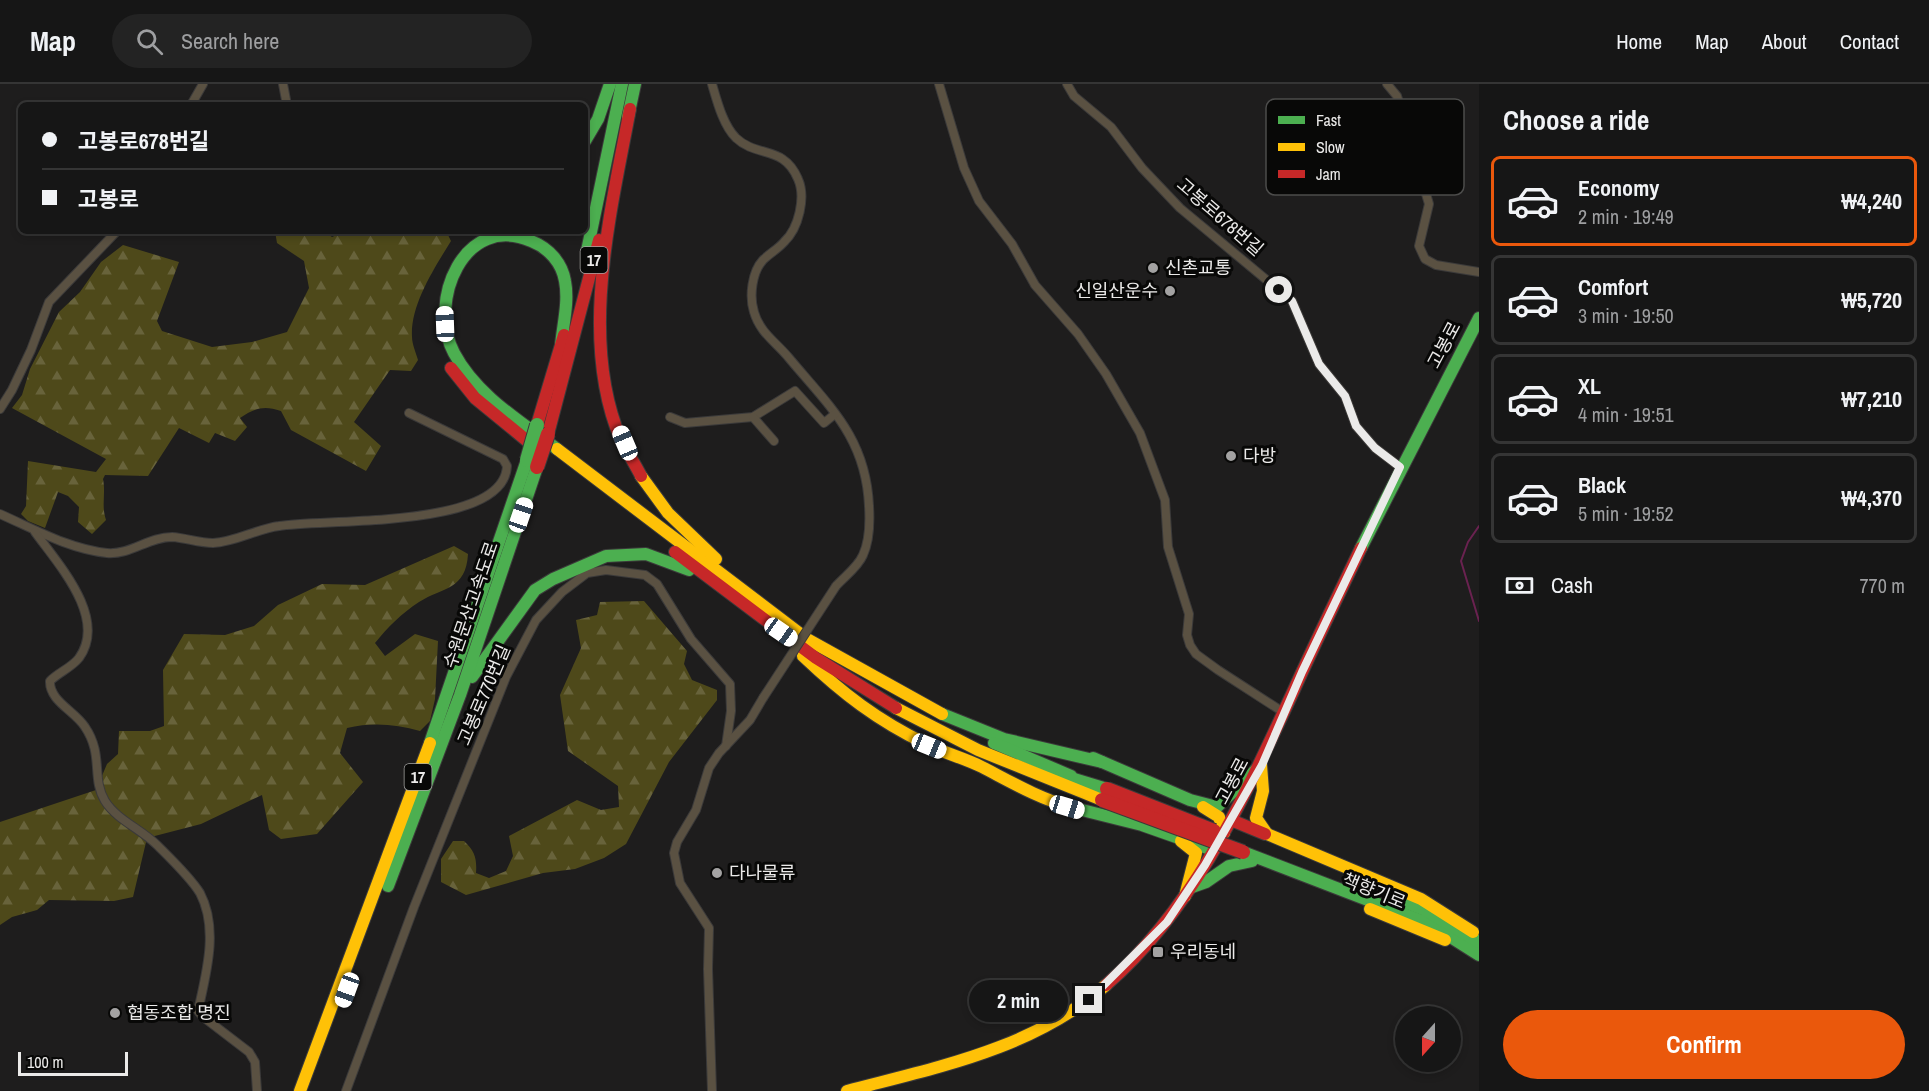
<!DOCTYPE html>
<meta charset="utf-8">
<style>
:root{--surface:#161616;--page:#232323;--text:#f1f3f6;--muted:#9e9fa1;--line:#353535;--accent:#ea580c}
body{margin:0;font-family:"Archivo Narrow","Noto Sans KR",sans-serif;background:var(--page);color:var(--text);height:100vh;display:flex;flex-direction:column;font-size:22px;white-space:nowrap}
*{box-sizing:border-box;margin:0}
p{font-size:20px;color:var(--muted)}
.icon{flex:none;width:33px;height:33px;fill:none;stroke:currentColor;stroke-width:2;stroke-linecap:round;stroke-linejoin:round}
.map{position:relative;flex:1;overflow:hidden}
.sheet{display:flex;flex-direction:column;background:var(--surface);width:450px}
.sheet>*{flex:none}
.guide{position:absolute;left:18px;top:18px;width:570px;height:132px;border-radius:9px;box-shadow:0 3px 9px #0003,0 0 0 2px var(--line);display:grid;align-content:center;height:132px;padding:0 24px;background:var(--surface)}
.needle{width:39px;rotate:201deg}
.fabs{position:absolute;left:1395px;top:922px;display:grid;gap:12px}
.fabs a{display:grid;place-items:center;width:66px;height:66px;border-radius:50%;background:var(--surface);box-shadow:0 3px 9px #0003,0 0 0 2px var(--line);font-size:30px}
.scale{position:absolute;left:18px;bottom:15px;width:110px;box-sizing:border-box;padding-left:6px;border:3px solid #ebeae9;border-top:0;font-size:16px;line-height:21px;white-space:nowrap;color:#ebeae9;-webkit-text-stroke:4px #080807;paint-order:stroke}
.end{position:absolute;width:27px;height:27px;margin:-14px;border:8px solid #ebeae9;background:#111;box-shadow:0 0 0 3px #111}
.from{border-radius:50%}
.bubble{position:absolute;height:42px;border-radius:21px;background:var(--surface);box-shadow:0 3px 9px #0003,0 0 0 2px var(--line);font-size:20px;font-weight:700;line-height:42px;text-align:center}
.car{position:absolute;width:18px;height:36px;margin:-18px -9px;border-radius:8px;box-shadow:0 0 4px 2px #0007;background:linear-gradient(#fff 24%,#345 0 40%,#fff 0 76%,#345 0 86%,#fff 0)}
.guide b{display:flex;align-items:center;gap:21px;height:57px;font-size:22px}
.guide b+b{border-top:2px solid var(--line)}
.guide i{width:15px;height:15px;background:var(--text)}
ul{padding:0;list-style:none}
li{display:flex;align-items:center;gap:18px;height:90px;margin:0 12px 9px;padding:0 12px;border:3px solid var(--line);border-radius:9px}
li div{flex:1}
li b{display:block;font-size:22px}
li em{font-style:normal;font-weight:700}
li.active{border-color:var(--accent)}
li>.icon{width:54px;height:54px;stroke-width:1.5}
h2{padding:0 24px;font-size:27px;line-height:72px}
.pay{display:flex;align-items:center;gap:15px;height:66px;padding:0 24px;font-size:22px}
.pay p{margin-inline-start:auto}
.action{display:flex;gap:12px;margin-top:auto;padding:12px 24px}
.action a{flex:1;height:69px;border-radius:36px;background:var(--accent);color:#fff;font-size:24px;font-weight:700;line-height:69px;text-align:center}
header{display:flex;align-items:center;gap:36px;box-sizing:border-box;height:84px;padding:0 30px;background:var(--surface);border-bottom:2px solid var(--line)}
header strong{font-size:28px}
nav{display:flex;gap:33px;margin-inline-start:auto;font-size:21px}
.search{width:420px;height:54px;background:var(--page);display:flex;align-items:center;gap:15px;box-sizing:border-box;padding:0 21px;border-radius:33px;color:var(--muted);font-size:22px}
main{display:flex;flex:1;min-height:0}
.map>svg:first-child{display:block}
.forest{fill:url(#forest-firs)}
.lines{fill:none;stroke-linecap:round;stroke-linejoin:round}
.stream{stroke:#6a2250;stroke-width:2}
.street-casing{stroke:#3b3a3a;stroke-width:10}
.fast-casing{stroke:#3b3a3a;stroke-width:14}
.slow-casing{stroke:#3b3a3a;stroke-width:14}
.jam-casing{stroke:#3b3a3a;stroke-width:14}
.street{stroke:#5a5142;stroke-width:8}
.fast{stroke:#4caf50;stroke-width:12}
.slow{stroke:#ffc107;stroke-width:12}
.jam{stroke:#c62828;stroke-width:12}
.street-bridge-casing{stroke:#3b3a3a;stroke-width:10;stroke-linecap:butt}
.fast-bridge-casing{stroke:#3b3a3a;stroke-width:16;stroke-linecap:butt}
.jam-bridge-casing{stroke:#3b3a3a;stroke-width:16;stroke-linecap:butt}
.street-bridge{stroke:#5a5142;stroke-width:8}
.fast-bridge{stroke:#4caf50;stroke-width:14}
.jam-bridge{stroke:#c62828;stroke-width:14}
.route{stroke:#ebeae9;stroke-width:8}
.poi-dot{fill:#a3a2a2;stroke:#080807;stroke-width:2}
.labels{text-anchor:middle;stroke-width:6;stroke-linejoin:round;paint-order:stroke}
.shield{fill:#080807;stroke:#a7a6a5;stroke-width:1.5}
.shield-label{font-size:16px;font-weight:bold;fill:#ebeae9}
.street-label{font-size:18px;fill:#ebeae9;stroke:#080807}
.poi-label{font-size:18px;fill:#ebeae9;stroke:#080807;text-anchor:start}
.key{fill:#080807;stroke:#4c4c4b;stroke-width:1.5}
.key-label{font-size:16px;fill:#ebeae9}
</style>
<header>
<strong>Map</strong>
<div class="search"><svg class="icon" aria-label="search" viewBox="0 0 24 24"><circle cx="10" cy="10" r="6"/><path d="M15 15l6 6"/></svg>Search here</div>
<nav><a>Home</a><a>Map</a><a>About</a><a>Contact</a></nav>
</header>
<main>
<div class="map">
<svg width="1479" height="1007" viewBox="0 0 1479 1007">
<defs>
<pattern id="forest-firs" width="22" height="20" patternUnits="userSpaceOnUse" patternTransform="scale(1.5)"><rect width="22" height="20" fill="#4e491a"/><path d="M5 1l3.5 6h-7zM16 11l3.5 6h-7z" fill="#68633b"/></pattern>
</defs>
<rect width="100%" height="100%" fill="#1e1d1d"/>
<g class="forest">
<path d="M275,147H324L332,153L346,147H446L451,157C435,183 410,221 412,253C412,260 416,269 418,276L411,287L390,286L354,338L381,362L366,387L291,346L281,327C264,321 255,324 240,334L247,343L235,357L215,349L209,359L179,344L148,392L105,391L103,395C106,410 101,421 106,436L92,450L78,438L79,423L68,412L58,408L45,444L28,437L21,430L26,422L28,377L96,388L106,375L12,324L22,311L30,285L59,228L80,208L101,178L123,161L179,178L157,237L162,247L212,263L252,258L287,248L309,204L304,177L277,159Z"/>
<path d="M454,462L468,470C466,506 443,503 419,518C402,529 387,544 375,559L385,572L415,550L438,557L435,615L430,637L420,647C396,640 372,638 347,644L340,669L363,698L317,750L281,755L269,746L262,711L201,740L147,754L133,813L114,817L49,816L37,826L12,833L0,841V738L96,706L107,680L118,670L119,647H150L164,642L163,586L184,550L225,551L254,542L278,521L322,500L365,501Z"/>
<path d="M644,517L687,567L684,580L692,596L717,606V616L669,678L626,760L604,774L575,785L543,789L466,811L441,798V775L453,757H464C475,767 477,775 476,789L489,794L506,787L513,772L509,752L577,716L601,726L619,723L618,702L568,667L560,611L581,564L576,536L597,531L600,518Z"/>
</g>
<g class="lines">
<polyline class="stream" points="1479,442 1468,458 1461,477 1479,537"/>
<defs>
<g id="street">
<polyline points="283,0 287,21"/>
<path d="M712,0C717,17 723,41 736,54C757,74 784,61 798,95C806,113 799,144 784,158C778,165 770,169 763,176C752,188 749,212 754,228C760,249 776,258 789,274C830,323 866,354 869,422C870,438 870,456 863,471C858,483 845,492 836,502"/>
<polyline points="939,0 964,84 979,117 1012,160 1035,201 1078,250 1106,290 1140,349 1165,416 1168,463 1189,530 1187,551 1190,561 1196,570 1218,586 1283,628"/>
<polyline points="1067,0 1074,12 1111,43 1142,84 1180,124 1292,217 1319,280 1345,312 1356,342 1375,364 1400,383"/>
<polyline points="1387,0 1397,12 1429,120 1419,162 1425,175 1436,181 1479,188"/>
<polyline points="191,21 203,0"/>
<polyline points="0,325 12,306 31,266 49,218 117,147"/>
<polyline points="670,333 685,339 753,333 795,307 824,339 835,330"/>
<polyline points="753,333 774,357"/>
<path d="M0,430C34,445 69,465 107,469C131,471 148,453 172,453C186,454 199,459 213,459C236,458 256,445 279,442C325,434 504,446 507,382L503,375L409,329"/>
<path d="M35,448C58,480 108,534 79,574C71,584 59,588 50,597C49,617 75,627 85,643C104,671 91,694 105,717C117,736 141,745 157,761C171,775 190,793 200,809C219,845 206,890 198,927L202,932L249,968L255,978L257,1007"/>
<polyline points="346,1007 414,823 506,593 536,536 562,508 587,489 606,486 645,491 657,500 691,555 730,600 731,627 726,662"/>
<polyline points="712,1007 708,885 709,844 680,799 674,769 677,758 696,726 709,684 719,669 750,636 763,614"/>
</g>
<g id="fast">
<polyline points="628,33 635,0"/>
<polyline points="585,57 598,35 610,0"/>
<polyline points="587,167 622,0"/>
<path d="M557,365C521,338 476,311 454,269C427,218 464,128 531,157C549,164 562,179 565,197C569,218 563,240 561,261"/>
<polyline points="1361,464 1479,234"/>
<polyline points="472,593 535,506 553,495 606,472 646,470 689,486"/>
<polyline points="942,630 1004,655 1102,678"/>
<polyline points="430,659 527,376"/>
<polyline points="994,659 1071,692"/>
<polyline points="1093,674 1190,716 1217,723 1261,681"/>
<polyline points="1061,691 1107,705"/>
<polyline points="1070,723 1142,741 1213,766"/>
<polyline points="1243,768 1430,840 1479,871"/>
<polyline points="388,802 460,611 537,383"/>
<polyline points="1192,803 1206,798 1229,782 1252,777"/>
<polyline points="1397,815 1425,826 1479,858"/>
</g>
<g id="slow">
<polyline points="557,365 807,555 942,630"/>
<polyline points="641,392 668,429 716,475"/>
<path d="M803,572C843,610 877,636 926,660C944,669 964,674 982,683C1011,698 1038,714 1070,723"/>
<polyline points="896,624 978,666 1102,716"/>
<polyline points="1261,681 1263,707 1256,734 1267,750"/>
<polyline points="1203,723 1219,733 1224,749"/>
<polyline points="1267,750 1421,815 1473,848"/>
<polyline points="1181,757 1196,769 1185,812"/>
<polyline points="1370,825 1445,856"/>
<polyline points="300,1007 430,659"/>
<path d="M847,1007C938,983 1033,965 1106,901"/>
</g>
<g id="jam">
<path d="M630,25C611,127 578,256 621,356C627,368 635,380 641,392"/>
<polyline points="451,284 475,314 531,360"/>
<polyline points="537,341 564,251"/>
<polyline points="548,350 599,156"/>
<polyline points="675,468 816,574 896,624"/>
<polyline points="1231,736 1265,750"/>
<path d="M1106,901C1196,823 1244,713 1293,608C1315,559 1338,512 1361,464"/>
</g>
</defs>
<use href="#street" class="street-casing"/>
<use href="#fast" class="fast-casing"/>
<use href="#slow" class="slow-casing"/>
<use href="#jam" class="jam-casing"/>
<use href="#street" class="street"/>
<use href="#fast" class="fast"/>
<use href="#slow" class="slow"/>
<use href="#jam" class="jam"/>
<defs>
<polyline id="street-bridge" points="763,614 836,502"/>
<polyline id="fast-bridge" points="527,376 537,341"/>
<g id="jam-bridge">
<polyline points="537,383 548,350"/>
<polyline points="1107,705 1214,747"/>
<polyline points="1102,716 1243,768"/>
</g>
</defs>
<use href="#street-bridge" class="street-bridge-casing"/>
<use href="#fast-bridge" class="fast-bridge-casing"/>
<use href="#jam-bridge" class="jam-bridge-casing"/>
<use href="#street-bridge" class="street-bridge"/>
<use href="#fast-bridge" class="fast-bridge"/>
<use href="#jam-bridge" class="jam-bridge"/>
</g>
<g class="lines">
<polyline class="route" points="1089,916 1167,838 1205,781 1262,681 1302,588 1400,383 1375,364 1356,342 1345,312 1319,280 1292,217 1279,206"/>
</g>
<g class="poi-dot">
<circle cx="1153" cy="184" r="6"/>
<circle cx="1170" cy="207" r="6"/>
<circle cx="1231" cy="372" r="6"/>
<circle cx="717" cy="789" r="6"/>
<rect x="1152" y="862" width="12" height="12" rx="3"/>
<circle cx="115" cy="929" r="6"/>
</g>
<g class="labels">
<g class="shield">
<rect x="580.5" y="163" width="27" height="26" rx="4.5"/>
<rect x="404.5" y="680" width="27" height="26" rx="4.5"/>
</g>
<g class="shield-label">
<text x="594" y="182">17</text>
<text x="418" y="699">17</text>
</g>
<g class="street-label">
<text transform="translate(1220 133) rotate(41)" y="6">고봉로678번길</text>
<text transform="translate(1444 261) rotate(-62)" y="6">고봉로</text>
<text transform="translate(471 521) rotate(-71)" y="6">수원문산고속도로</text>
<text transform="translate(484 611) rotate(-67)" y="6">고봉로770번길</text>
<text transform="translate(1232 697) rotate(-62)" y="6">고봉로</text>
<text transform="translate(1374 807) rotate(22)" y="6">책향기로</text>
</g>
<g class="poi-label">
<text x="1165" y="190">신촌교통</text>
<text x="1158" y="213" text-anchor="end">신일산운수</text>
<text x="1243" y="378">다방</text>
<text x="729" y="795">다나물류</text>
<text x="1170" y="874">우리동네</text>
<text x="127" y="935">협동조합 명진</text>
</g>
</g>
<rect x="1266" y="15" width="198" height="96" rx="9" class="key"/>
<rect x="1278" y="32" width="27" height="8" fill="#4caf50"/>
<rect x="1278" y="59" width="27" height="8" fill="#ffc107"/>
<rect x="1278" y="86" width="27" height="8" fill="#c62828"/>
<g class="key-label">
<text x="1316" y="42">Fast</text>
<text x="1316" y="69">Slow</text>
<text x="1316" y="96">Jam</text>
</g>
</svg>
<div class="fabs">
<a><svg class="needle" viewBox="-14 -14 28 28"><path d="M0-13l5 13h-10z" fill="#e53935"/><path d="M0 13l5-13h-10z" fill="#9e9fa1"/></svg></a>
</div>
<div class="scale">100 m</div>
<i class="end from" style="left:1279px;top:206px"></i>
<i class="end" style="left:1089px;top:916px"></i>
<div class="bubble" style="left:969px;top:896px;width:99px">2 min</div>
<i class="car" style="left:445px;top:240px;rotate:358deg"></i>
<i class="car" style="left:625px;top:359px;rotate:337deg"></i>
<i class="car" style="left:521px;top:431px;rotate:19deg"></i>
<i class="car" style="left:781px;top:548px;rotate:125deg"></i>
<i class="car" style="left:929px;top:662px;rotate:112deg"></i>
<i class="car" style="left:1067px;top:723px;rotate:107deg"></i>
<i class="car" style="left:347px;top:906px;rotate:200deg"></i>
<div class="guide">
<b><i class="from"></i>고봉로678번길</b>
<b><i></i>고봉로</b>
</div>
</div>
<section class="sheet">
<h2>Choose a ride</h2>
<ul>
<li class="active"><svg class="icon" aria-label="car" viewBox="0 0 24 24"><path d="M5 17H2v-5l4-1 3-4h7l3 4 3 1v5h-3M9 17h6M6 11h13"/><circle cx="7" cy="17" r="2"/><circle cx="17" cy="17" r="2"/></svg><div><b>Economy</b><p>2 min · 19:49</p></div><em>₩4,240</em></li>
<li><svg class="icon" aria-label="car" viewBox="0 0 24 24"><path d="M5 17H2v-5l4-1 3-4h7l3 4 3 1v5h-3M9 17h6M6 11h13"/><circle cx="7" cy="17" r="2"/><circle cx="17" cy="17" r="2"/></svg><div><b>Comfort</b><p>3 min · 19:50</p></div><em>₩5,720</em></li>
<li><svg class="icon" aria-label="car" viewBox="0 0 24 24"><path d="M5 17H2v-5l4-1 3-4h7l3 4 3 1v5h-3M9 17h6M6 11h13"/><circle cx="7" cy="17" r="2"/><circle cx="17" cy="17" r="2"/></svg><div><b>XL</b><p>4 min · 19:51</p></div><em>₩7,210</em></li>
<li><svg class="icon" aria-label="car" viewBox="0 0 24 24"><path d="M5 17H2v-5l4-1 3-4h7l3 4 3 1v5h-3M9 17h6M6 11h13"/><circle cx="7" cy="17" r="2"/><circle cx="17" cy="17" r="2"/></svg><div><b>Black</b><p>5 min · 19:52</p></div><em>₩4,370</em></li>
</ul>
<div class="pay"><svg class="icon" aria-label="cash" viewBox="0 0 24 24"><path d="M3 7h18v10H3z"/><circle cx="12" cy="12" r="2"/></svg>Cash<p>770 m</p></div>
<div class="action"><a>Confirm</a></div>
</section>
</main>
